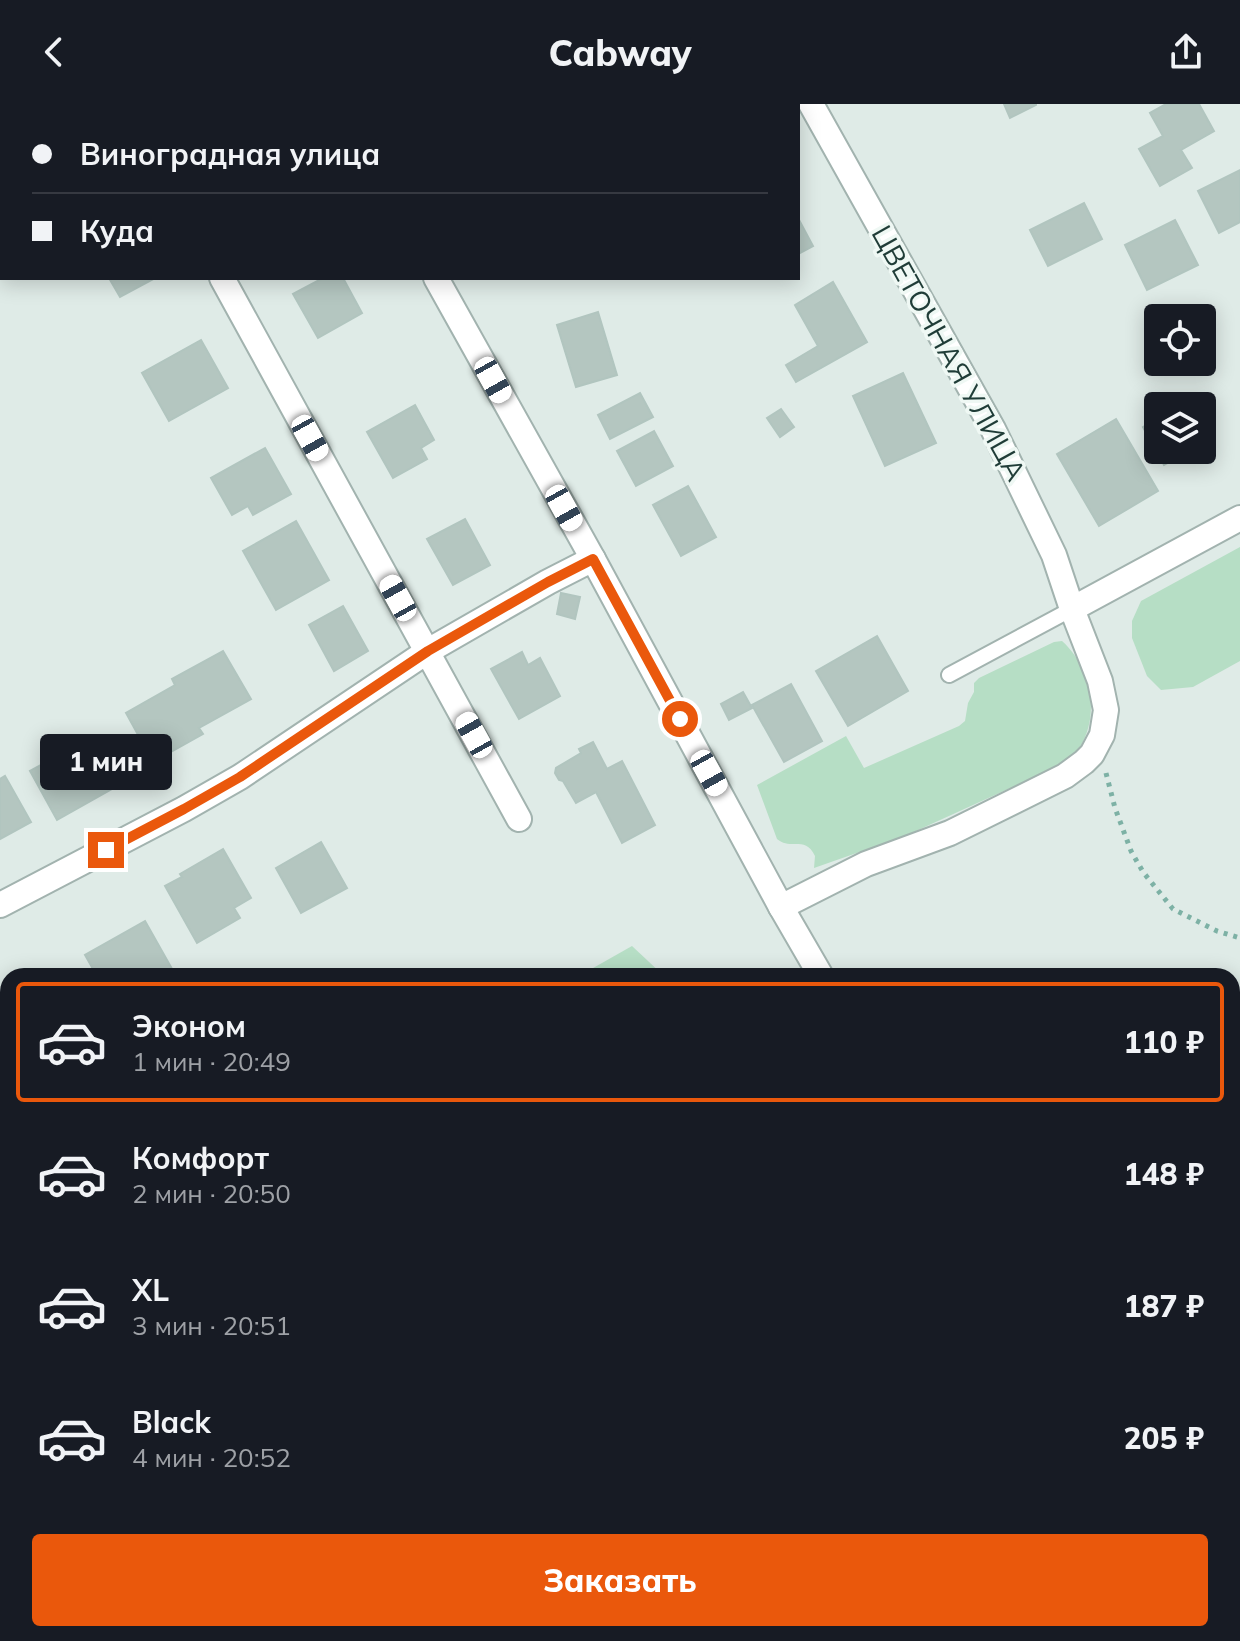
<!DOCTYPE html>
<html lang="ru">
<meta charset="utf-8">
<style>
:root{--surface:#171b24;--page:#20242c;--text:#f1f3f6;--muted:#9ea1a6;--line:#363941;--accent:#ea580c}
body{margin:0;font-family:Mulish,sans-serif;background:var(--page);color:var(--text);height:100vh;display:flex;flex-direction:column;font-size:30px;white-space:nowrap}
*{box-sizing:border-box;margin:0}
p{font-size:26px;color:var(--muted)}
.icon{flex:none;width:44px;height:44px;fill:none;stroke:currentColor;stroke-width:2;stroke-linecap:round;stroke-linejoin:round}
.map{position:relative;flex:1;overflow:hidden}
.drawer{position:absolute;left:0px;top:864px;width:1240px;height:674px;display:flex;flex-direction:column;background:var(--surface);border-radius:24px 24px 0 0;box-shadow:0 4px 20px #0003}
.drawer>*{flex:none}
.top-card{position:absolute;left:0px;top:0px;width:800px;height:176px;box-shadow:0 4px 20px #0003;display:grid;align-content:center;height:176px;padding:0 32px;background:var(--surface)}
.controls{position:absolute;left:1144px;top:200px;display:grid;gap:16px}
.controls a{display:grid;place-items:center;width:72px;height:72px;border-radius:8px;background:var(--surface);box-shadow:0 4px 20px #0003;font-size:40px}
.end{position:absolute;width:36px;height:36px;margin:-18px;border:10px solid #ea580c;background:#fff;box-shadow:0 0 0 4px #fff}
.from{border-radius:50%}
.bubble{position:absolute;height:56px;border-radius:8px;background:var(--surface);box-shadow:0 4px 20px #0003;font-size:26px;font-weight:800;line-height:56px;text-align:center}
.car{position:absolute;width:24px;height:48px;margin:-24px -12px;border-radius:10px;box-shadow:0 0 6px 2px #0007;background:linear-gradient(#fff 24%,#345 0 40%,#fff 0 76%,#345 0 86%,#fff 0)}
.top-card b{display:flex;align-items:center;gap:28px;height:76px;font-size:30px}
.top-card b+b{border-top:2px solid var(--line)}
.top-card i{width:20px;height:20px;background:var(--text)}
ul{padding:14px 0 0;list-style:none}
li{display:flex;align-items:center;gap:24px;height:120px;margin:0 16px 12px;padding:0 16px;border:4px solid transparent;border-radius:8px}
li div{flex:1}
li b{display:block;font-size:30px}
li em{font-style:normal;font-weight:800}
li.selected{border-color:var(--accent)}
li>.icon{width:72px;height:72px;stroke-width:1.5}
.button{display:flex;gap:16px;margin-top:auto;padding:16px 32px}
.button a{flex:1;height:92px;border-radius:8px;background:var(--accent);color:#fff;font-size:32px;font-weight:800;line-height:92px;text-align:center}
header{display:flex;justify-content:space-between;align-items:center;height:104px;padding:0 32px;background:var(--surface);font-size:36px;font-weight:800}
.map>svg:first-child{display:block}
.green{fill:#b6dec5}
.water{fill:#83c0d4}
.building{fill:#b4c6c0;stroke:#b1c5bf;stroke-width:2}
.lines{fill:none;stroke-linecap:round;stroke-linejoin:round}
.lane-casing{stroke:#a2b3af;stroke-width:18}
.street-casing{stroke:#a2b3af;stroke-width:28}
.secondary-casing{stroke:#9db8b0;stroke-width:28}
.path{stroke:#7db1a5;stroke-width:5;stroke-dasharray:4 6;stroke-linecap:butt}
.lane{stroke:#fff;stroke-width:14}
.street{stroke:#fff;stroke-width:24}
.secondary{stroke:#fff;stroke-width:24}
.route{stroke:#ea580c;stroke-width:10}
.labels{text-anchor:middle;stroke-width:7;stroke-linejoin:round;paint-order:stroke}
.street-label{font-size:28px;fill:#1f3c37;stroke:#eff8f4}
</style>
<header><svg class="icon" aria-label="back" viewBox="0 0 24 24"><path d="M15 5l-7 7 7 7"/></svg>Cabway<svg class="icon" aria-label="share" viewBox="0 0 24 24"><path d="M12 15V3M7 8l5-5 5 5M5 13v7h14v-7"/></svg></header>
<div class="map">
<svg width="1240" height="1537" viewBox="0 0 1240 1537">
<rect width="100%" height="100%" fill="#dfebe7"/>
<g class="green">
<polygon points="1240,443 1240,557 1193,583 1161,586 1147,572 1132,534 1132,517 1141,497"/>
<path d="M1062,537C1090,562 1101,609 1080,643C1074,654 1061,660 1050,666L905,732L814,764L815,752C805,731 791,747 777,735L757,681L846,632L864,664L959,622L965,617L968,599L974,588V579L979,574L1054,538Z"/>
<polygon points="632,842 664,872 579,872"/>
<polygon points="1240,1254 1240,1537 722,1537 735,1530 1232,1530 1232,1258"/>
</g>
<polygon class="water" points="0,906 8,920 8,1019 6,1023 0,1025"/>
<g class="building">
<polygon points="12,0 73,0 74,2 13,2"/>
<polygon points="188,0 237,0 238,2 187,2"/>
<polygon points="1004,0 1036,0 1036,1 1010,14"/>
<polygon points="1166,0 1199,0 1214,27 1181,46 1192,64 1160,82 1139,45 1163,32 1150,9"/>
<polygon points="1240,66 1240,118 1219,129 1198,87"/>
<polygon points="1084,99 1102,135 1048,162 1030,126"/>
<polygon points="798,114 813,142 798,150"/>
<polygon points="1175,116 1198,161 1147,186 1125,141"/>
<polygon points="109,174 155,174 120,193"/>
<polygon points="323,174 343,174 362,209 318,234 293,190"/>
<polygon points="833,178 867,238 796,278 786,261 818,242 795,201"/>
<polygon points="598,208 617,271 576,283 557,221"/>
<polygon points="201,236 228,284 169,317 142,269"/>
<polygon points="903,269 936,339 885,362 853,292"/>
<polygon points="640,289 653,313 610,335 598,311"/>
<polygon points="1192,292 1197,302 1173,302 1173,301"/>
<polygon points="415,301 434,336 421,344 427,355 393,374 367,328"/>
<polygon points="781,305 794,323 780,333 767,314"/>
<polygon points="1158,314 1158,346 1187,346 1188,348 1164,361 1143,323"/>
<polygon points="1116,315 1158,387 1099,422 1057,350"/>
<polygon points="654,327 673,362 636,382 617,347"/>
<polygon points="265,344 291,390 253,411 248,402 232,411 211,374"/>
<polygon points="688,382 716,433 681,452 653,401"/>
<polygon points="465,415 490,461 453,481 427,435"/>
<polygon points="296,417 329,476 276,506 243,447"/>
<polygon points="561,489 580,493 575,515 557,510"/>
<polygon points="343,502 368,547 334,567 309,521"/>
<polygon points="877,532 908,587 848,622 816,567"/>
<polygon points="223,547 251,595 199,624 203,630 153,658 126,609 175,581 172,575"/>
<polygon points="522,548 528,561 540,554 560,592 519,615 491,565"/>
<polygon points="791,580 822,637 784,658 752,601"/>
<polygon points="743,588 752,604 729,616 721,600"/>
<polygon points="90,634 117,682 57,716 30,667"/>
<polygon points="593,638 607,665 622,657 655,721 622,739 596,688 576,699 563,677 559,676 555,669 556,664 581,649 579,645"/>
<polygon points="5,672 31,718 0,735 0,675"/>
<polygon points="321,738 347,784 301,809 276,764"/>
<polygon points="223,745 251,794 234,804 240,814 197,839 165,782 182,773 180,770"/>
<polygon points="145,817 176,872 97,872 85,851"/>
<polygon points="0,1153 8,1177 8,1193 0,1195"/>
</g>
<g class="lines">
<defs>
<g id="lane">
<polyline points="949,571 1072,505"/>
<polyline points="0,1123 8,1123"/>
</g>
<g id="street">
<polyline points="126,0 127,2"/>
<polyline points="338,0 339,2"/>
<polyline points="811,0 993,325 1054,451 1072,505"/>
<polyline points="222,174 519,715"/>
<polyline points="436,174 593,455 781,803 821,872"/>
<polyline points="0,801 184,705 240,673 428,547 548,478 593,455"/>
<polyline points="781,803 866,760 950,729 1065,672 1084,658 1092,650 1102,631 1106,606 1100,577 1072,505 1240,414"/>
</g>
<g id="secondary">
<polyline points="1232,984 1240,980"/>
<polyline points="224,1537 237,1530"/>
</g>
</defs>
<use href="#lane" class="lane-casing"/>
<use href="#street" class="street-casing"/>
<use href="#secondary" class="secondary-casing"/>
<polyline class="path" points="1106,669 1115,704 1131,747 1143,768 1173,805 1217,827 1240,834"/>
<use href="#lane" class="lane"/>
<use href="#street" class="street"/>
<use href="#secondary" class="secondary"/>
</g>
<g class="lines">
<polyline class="route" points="106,746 184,705 240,673 428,547 548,478 593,455 680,615"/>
</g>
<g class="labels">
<g class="street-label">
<text transform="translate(949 249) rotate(61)" y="10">ЦВЕТОЧНАЯ УЛИЦА</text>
</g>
</g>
</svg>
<div class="controls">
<a><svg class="icon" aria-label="locate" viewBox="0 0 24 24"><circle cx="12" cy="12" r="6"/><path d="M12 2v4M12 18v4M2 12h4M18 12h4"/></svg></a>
<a><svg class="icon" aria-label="layers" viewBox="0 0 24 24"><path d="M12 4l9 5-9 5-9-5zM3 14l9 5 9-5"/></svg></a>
</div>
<i class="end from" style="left:680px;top:615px"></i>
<i class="end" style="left:106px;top:746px"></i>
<div class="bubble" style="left:40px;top:630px;width:132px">1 мин</div>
<i class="car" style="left:493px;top:276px;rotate:151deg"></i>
<i class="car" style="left:310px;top:334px;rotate:151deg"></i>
<i class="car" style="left:564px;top:404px;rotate:151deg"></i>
<i class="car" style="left:398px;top:494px;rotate:331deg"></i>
<i class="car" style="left:474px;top:631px;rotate:331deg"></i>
<i class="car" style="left:709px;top:669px;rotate:151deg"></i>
<div class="top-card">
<b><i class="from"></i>Виноградная улица</b>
<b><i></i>Куда</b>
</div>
<section class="drawer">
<ul>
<li class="selected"><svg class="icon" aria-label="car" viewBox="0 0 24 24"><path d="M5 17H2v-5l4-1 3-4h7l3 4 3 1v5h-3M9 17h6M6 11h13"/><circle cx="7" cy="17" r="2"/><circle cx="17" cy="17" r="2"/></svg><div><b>Эконом</b><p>1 мин · 20:49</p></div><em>110 ₽</em></li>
<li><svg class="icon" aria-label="car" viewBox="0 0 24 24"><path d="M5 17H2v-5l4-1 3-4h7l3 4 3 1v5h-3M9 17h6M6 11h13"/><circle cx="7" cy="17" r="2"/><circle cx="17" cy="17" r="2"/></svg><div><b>Комфорт</b><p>2 мин · 20:50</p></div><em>148 ₽</em></li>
<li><svg class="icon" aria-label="car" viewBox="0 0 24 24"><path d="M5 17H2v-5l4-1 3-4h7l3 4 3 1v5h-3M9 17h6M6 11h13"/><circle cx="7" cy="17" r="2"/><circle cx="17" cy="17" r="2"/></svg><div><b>XL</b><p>3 мин · 20:51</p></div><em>187 ₽</em></li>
<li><svg class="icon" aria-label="car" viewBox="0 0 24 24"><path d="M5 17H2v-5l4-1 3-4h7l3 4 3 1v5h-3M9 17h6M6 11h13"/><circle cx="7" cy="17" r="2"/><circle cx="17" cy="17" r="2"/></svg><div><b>Black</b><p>4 мин · 20:52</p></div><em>205 ₽</em></li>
</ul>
<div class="button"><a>Заказать</a></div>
</section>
</div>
